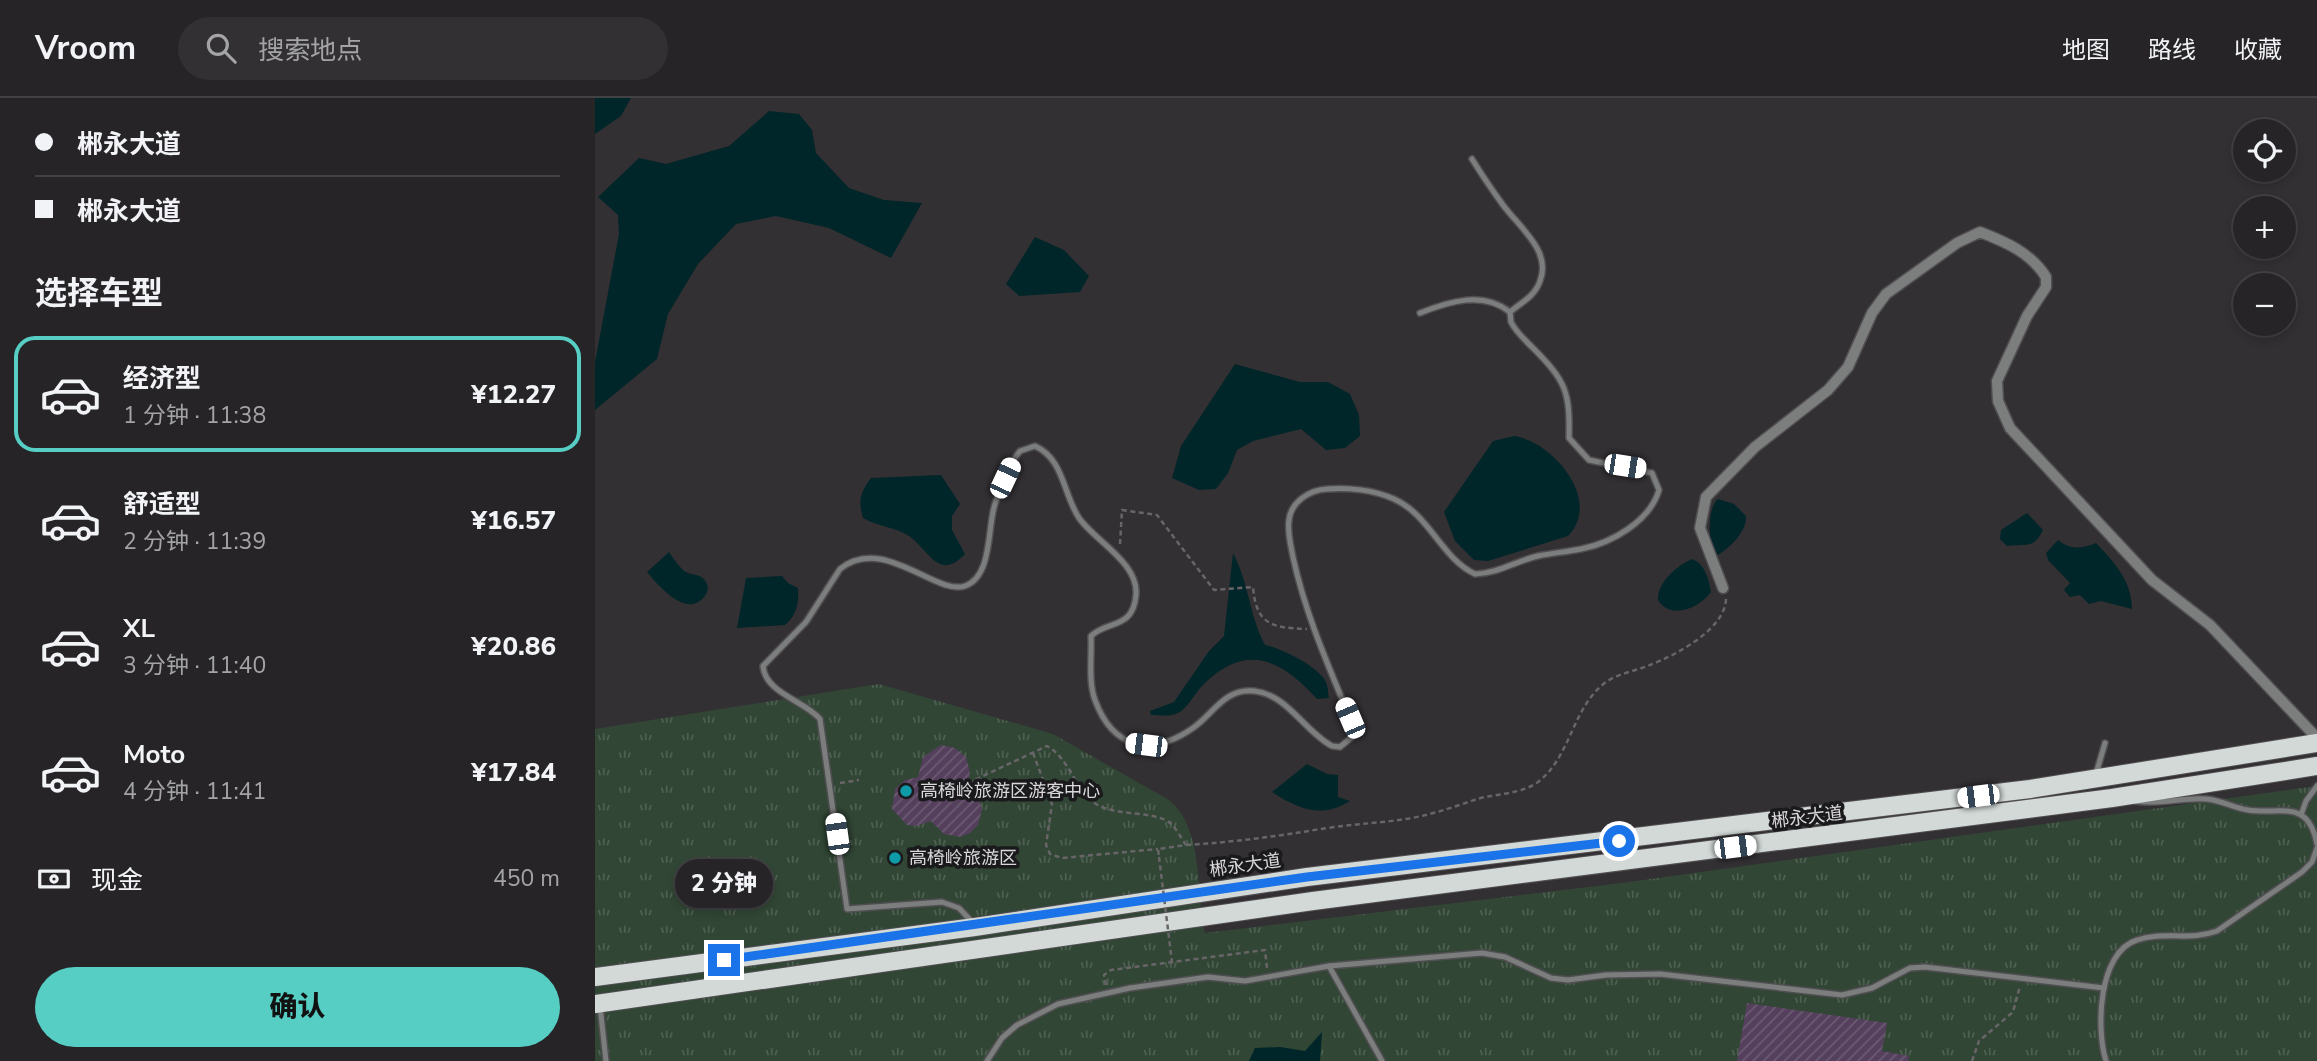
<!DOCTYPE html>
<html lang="zh">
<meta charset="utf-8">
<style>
:root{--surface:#262427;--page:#323033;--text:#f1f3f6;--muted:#a4a4a7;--line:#424144;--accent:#56cec4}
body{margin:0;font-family:"Nunito Sans","Noto Sans SC",sans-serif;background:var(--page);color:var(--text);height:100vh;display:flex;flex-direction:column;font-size:26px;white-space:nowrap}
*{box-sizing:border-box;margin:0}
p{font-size:23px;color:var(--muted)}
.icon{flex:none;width:38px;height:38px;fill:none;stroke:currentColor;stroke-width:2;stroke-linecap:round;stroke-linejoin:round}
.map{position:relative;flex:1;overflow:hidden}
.side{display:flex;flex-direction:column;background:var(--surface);width:595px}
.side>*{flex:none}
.hud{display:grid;align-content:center;height:154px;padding:0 35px;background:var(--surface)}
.controls{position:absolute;left:1638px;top:21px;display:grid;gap:14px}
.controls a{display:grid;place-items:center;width:63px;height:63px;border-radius:50%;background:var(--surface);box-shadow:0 4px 10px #0003,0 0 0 2px var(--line);font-size:35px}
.end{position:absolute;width:32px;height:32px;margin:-16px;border:9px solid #1a73e8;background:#fff;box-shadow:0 0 0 4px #fff}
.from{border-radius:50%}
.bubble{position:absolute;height:49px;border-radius:24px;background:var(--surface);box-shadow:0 4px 10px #0003,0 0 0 2px var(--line);font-size:23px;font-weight:800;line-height:49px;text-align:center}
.car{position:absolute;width:21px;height:42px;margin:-21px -10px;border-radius:9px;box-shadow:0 0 5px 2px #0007;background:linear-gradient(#fff 24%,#345 0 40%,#fff 0 76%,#345 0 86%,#fff 0)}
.hud b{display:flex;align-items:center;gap:24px;height:66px;font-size:26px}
.hud b+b{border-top:2px solid var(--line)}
.hud i{width:18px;height:18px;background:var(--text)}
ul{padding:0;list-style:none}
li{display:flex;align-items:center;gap:21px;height:116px;margin:0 14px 10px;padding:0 21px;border:4px solid transparent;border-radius:21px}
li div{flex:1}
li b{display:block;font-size:26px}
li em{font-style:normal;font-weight:800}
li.selected{border-color:var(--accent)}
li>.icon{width:63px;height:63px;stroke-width:1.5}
h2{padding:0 35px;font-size:32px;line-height:84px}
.pay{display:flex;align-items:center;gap:18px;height:77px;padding:0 35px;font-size:26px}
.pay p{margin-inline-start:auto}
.button{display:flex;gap:14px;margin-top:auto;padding:14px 35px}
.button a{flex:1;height:80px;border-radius:42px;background:var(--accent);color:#111;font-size:28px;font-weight:800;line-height:80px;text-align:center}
header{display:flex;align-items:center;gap:42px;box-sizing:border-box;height:98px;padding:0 35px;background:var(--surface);border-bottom:2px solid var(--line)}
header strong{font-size:33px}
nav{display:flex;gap:38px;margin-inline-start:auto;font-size:24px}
.search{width:490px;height:63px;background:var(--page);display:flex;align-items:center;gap:18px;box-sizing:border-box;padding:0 24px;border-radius:38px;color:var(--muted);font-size:26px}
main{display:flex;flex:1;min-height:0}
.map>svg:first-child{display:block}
.grass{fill:url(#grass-tufts)}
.water{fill:#002629}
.building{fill:url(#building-hatch)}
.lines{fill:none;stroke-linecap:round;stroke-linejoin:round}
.service-casing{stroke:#514e52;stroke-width:8}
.minor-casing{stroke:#514e52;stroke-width:13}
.trunk-casing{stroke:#514e52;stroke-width:20}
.path{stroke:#686569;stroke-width:2.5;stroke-dasharray:5 3.5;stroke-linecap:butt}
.service{stroke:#7b7e7d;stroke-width:5}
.minor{stroke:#7b7e7d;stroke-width:10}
.trunk{stroke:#d2d9d6;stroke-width:18}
.path-bridge{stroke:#686569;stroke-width:2.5;stroke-dasharray:5 3.5;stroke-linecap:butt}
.route{stroke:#1a73e8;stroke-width:9}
.culture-dot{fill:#0f9aa8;stroke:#1a191b;stroke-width:2.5}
.labels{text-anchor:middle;stroke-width:7;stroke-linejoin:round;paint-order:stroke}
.poi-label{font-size:18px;fill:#dad8db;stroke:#1a191b;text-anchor:start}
.street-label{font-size:18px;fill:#dad8db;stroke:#1a191b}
</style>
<header>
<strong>Vroom</strong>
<div class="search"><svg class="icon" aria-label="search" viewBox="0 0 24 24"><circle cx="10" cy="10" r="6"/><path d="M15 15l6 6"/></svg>搜索地点</div>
<nav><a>地图</a><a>路线</a><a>收藏</a></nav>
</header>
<main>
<section class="side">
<div class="hud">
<b><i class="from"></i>郴永大道</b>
<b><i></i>郴永大道</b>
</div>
<h2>选择车型</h2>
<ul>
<li class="selected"><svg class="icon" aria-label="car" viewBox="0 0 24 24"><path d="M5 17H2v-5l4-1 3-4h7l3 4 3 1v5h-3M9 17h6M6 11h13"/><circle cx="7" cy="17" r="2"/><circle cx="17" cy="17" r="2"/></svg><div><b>经济型</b><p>1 分钟 · 11:38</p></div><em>¥12.27</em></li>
<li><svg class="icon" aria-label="car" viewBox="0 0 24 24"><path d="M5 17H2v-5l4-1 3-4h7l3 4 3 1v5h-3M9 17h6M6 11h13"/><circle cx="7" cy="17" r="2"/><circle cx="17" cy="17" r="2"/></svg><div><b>舒适型</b><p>2 分钟 · 11:39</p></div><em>¥16.57</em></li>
<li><svg class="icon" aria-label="car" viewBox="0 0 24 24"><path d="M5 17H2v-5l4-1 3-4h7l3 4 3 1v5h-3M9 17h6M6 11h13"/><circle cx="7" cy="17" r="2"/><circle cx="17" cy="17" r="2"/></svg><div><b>XL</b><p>3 分钟 · 11:40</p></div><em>¥20.86</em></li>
<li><svg class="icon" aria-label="car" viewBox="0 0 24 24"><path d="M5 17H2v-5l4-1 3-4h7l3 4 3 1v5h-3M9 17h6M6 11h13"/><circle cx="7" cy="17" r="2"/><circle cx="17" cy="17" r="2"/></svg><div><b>Moto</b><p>4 分钟 · 11:41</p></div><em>¥17.84</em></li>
</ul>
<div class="pay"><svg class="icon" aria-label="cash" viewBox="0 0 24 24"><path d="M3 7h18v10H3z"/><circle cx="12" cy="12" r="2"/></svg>现金<p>450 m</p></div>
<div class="button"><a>确认</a></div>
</section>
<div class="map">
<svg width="1722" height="963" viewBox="0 0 1722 963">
<defs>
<pattern id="grass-tufts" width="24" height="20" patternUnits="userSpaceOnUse" patternTransform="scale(1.75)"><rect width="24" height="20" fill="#314635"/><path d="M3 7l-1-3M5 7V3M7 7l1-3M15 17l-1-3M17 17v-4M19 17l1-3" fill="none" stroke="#4e6052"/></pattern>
<pattern id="building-hatch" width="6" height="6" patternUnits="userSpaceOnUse" patternTransform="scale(1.75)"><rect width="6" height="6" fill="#543f5c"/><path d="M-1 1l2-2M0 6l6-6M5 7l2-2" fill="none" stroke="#6c5a73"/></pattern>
</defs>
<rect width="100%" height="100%" fill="#333034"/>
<path class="grass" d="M284,586L458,636L574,702C609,731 601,793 610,835L1027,785L1722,688V963H0V631Z"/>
<g class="water">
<polygon points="0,0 36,0 26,18 0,36"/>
<polygon points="174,13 204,16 217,32 221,55 254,90 289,102 327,105 296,160 234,130 181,118 141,126 103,166 73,216 62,261 0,312 0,264 24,136 23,117 3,99 44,60 71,66 134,48"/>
<polygon points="440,139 469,152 494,178 485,194 424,198 411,186"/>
<polygon points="640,266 705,284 733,284 755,296 764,317 765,338 750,350 731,352 706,331 658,343 642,352 633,375 621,391 604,392 577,380 586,348"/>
<path d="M919,338C957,343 1008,402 973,438L893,463L879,462L860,443L849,414L898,343Z"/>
<path d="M346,377L365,406L357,418V432L370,456C344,484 334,452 314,438C301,429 283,429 268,420C263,402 265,395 276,380Z"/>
<path d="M1123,401L1139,406L1151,418C1152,433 1136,449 1123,457C1112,449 1112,409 1123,401Z"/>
<path d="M1432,415L1448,432C1439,451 1431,446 1412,448L1405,441L1406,432Z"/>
<path d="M1463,442C1476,452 1486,451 1501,445C1519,464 1537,483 1537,511L1506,503L1494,506L1485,497L1475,499L1469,492L1475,485L1453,462L1451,455Z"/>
<path d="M74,454C78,460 83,467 88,472C95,478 107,475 111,484C114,489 113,494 109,499C91,521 63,487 52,474Z"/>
<path d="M638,455C654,485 654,517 670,547C686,550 723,568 731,584C733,588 733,596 734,600L722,601C686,561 651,544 608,587C600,595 592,611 583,615C574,619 566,617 556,617L555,613L579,604L614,553L629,538Z"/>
<path d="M1097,461C1110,466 1114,482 1116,494C1104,511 1075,522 1063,502C1062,484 1082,468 1097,461Z"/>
<path d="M187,478L193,485L203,490C204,505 202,517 190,527L142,530L151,480Z"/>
<path d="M712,666L732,676L743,677V699L755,703C727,721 703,711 677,694Z"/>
<polygon points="727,934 725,963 654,963 660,950 685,949 710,953"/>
</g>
<g class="building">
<polygon points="346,647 360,650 371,659 375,674 372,688 382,696 387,711 383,727 375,735 365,739 349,736 336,723 322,728 312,727 297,711 300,691 310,682 323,679 328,659"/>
<polygon points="1152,905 1292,925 1287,953 1314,958 1313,963 1142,963"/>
</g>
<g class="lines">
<defs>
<g id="service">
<path d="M825,215C855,203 888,193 915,214"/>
<polyline points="1501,676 1510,645"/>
<path d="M1540,703C1565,707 1587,699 1611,701C1626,702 1639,710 1653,712C1686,717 1713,700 1722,746"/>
<polyline points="1706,717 1711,703 1722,688"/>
<path d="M378,825L364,810L347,804L252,811L225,621C210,603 170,595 168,568L211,524L245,471C288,436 341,498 370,488C398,478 392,429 400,406C406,388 413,368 425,353L440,348C469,361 468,396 484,420C500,443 544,465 541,497C538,532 512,522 496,538C497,558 493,583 500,602C518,651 556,659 598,630C619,615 630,590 659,593C692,596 710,634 737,648L745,649L757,639L755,620C733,567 710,515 698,459C696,448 692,434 694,422C696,404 714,392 732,391C753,389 779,392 799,401C835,417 846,460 880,476C904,475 921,463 943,458C957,455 971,454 986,451C1017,445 1055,423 1064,392L1057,375L994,362L974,340C975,293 971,283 937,249C929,241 921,234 916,224L915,214C927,204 940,198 945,183C957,153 924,129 908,107C897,92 887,77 877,61"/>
<polyline points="734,868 787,963"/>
<polyline points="5,908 11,963"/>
<polyline points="392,963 407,940 422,927 463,906 535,890 613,879 650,883 734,868 887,855 910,859 956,880 973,882 1011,877 1065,876 1247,897 1277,890 1315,870 1330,869 1509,890"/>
<path d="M1511,963C1501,931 1503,854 1542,842C1568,833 1595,843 1622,833L1707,774L1717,764L1722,750"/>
</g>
<path id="minor" d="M1128,490L1105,430L1111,399L1160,349L1233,292L1253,269L1277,215L1291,196L1362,145L1385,134C1411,144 1436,155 1451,179V189L1432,218L1402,283L1403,303L1415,330L1557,482L1615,527L1722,640"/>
<g id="trunk">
<polyline points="0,879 380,829 712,779 1435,691 1722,645"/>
<polyline points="0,906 718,803 1517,700 1722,668"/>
</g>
</defs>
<use href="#service" class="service-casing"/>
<use href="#minor" class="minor-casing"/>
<use href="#trunk" class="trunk-casing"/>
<g class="path">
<path d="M525,446L527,412L562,417L619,492L658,489C661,526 676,530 712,531"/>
<polyline points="438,655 457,706 451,747 455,756 467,760 563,751"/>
<polyline points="245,685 264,682"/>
<path d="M373,685L452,648C475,661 480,692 501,706C522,719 558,712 575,725C582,731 586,740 591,747L563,751L564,759"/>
<path d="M591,747C641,744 683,738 732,730C759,726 785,725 811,721C836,717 859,709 882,701C903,695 924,697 943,684C976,659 977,609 1011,584C1024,575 1041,573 1055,567C1081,557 1131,531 1131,500"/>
<polyline points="511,887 509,877 516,872 670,852 672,870"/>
<polyline points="1377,963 1384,943 1418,914 1425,888"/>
</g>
<use href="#service" class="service"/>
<use href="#minor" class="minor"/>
<use href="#trunk" class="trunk"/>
<polyline class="path-bridge" points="564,759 577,864"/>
</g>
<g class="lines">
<polyline class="route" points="129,862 712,779 1024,743"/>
</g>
<g class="culture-dot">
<circle cx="311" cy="693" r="7"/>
<circle cx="300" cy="760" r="7"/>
</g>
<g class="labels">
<g class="poi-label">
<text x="325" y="699">高椅岭旅游区游客中心</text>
<text x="314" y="766">高椅岭旅游区</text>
</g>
<g class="street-label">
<text transform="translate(1212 719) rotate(-7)" y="6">郴永大道</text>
<text transform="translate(650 767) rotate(-8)" y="6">郴永大道</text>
</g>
</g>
</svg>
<div class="controls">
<a><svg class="icon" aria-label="locate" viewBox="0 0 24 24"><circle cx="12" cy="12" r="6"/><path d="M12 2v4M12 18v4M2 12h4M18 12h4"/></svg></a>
<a>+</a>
<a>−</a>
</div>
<i class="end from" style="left:1024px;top:743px"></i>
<i class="end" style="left:129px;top:862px"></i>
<div class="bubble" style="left:80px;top:761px;width:98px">2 分钟</div>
<i class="car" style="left:1030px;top:368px;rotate:99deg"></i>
<i class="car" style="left:410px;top:380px;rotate:25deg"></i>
<i class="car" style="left:755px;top:620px;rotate:337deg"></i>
<i class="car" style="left:551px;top:647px;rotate:277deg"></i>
<i class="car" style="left:1383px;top:698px;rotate:263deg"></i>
<i class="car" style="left:242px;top:736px;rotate:352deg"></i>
<i class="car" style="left:1140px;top:749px;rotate:83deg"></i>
</div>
</main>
